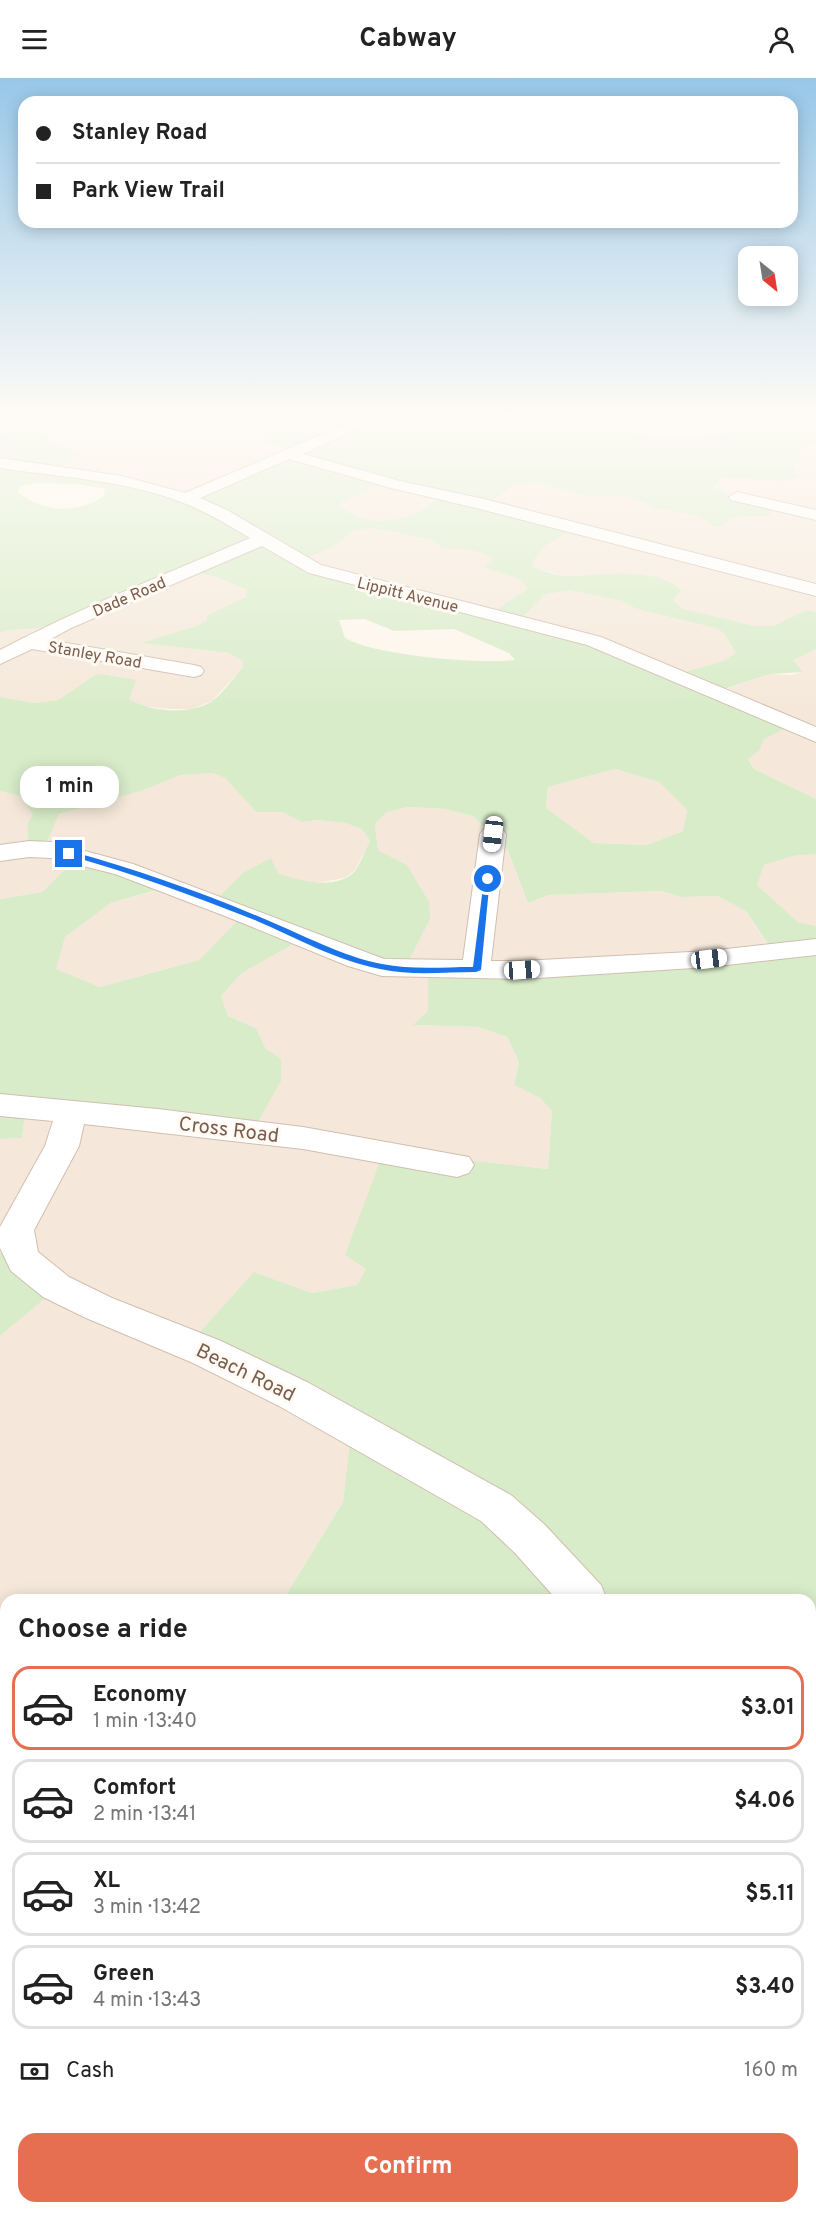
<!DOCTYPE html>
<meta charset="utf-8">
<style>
:root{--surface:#fff;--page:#f2f2f2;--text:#222;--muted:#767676;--line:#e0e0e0;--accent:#e76f51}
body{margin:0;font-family:Overpass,sans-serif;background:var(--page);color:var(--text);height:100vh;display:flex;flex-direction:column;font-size:22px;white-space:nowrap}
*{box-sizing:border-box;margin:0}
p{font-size:20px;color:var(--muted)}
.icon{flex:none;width:33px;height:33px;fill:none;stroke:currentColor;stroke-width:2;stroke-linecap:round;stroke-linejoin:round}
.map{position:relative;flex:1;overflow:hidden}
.sheet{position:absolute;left:0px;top:1516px;width:816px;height:620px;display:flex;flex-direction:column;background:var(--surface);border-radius:18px 18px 0 0;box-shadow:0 3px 15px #0003}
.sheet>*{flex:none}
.top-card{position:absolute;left:18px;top:18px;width:780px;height:132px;border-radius:18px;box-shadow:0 3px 15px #0003;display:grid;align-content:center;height:132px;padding:0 18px;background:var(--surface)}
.needle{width:39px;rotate:150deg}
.tools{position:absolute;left:738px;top:168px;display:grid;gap:12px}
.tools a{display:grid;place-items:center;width:60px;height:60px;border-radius:12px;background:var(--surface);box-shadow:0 3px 15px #0003;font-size:30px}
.end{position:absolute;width:27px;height:27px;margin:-14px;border:8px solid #1a73e8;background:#fff;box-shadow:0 0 0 3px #fff}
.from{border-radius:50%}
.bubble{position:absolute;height:42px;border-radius:18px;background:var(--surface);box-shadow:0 3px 15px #0003;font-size:20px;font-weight:700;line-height:42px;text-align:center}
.car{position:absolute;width:18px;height:36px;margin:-18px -9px;border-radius:8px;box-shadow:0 0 4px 2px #0007;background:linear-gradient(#fff 24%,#345 0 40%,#fff 0 76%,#345 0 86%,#fff 0)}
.top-card b{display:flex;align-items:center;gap:21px;height:57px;font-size:22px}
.top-card b+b{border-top:2px solid var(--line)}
.top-card i{width:15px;height:15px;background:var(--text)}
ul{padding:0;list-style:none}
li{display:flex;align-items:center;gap:18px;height:84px;margin:0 12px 9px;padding:0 6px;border:3px solid var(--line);border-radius:18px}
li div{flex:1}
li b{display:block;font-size:22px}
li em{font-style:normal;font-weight:700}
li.selected{border-color:var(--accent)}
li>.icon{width:54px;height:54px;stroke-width:1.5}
h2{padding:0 18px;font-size:27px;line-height:72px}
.pay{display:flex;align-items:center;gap:15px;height:66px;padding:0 18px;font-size:22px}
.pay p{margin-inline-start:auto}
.primary-button{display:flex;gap:12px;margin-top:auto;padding:12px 18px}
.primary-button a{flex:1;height:69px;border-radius:18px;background:var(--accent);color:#fff;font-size:24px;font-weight:700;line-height:69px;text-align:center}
header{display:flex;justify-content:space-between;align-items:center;height:78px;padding:0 18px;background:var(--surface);font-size:27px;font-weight:700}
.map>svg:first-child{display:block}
.residential{fill:#f5e8da}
.green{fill:#d8ecc9;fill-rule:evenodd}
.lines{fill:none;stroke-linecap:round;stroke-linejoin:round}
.minor-casing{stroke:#d1beb0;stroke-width:2}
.minor{fill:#fff;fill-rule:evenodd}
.route{fill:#1a73e8}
.labels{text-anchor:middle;stroke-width:6;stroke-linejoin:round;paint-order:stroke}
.far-street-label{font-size:16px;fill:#7a5c4d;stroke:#fffaf3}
.street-label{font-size:20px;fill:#7a5c4d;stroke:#fffaf3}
</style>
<header><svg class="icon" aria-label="menu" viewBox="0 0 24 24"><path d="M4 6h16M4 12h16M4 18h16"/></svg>Cabway<svg class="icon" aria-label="person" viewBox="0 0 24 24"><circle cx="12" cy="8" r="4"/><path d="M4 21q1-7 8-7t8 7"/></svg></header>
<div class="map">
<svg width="816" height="2135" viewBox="0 0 816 2135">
<rect width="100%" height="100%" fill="#fdf6ec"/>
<g class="residential">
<polygon points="0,335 19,335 21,340 12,352 0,357"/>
<polygon points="90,335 175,335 198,347 236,345 259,351 297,372 188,417 58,390 80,376 55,365 47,357 49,349 75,337"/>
<polygon points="816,365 816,534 806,532 773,548 755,548 682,531 649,497 565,498 531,489 535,476 556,461 581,450 488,425 518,407 539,405 591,419 610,417 625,418 646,425 654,431 666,431 700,439 712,448 731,439 768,438 712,409 722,399 798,399 792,387 800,368"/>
<polygon points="382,404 444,417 423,432 398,441 378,443 360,440 340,429 339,425"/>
<polygon points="371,450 432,462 443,471 463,469 474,472 491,479 492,483 484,489 520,501 527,508 526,512 493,534 392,512 301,480 331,470 354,453"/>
<polygon points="189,492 219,500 247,512 246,519 207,537 207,542 196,548 142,565 229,575 244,583 243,589 212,623 192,631 171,631 139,628 128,621 135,603 95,597 58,622 34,625 0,619 0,555 7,552 32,551"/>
<polygon points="569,512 622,523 637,531 715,550 724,555 736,575 723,583 681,595 521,541 544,517"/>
<polygon points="816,571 816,721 754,691 748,680 760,672 763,662 792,647 720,613 770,596 792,597 802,594 792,582"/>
<polygon points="615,691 659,704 687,732 683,753 647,767 594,765 546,730 548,709"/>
<polygon points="212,695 225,700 256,734 282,734 302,744 318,742 345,745 362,751 370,763 355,792 345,800 316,805 294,801 278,795 243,837 199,882 100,909 55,891 65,859 111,825 166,810 77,779 42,814 0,821 0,713 20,718 34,737 27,746 28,765 44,770 58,736 141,713 181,697"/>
<polygon points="408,729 445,731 473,738 508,773 528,825 549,817 660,813 682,819 717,818 746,833 772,873 428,892 428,934 414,947 478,949 507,959 519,984 514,1007 540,1020 552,1033 548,1091 394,1074 366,1191 357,1207 312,1215 254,1194 351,1353 343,1424 283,1522 6,1522 6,1727 0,1728 0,1258 55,1212 19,1173 0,1175 0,1061 22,1060 24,1044 32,1031 266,971 256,950 228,938 221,918 242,895 304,860 407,787 378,772 375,746 387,734"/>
<polygon points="816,776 816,848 798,844 757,807 763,787 793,778"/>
<polygon points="810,1663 816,1664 816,2135 411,2135 414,2130 810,2130"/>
</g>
<g class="green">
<path d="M19,335H90L75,337L49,349L47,357L55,365L81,376L58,390L183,418L296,371L267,365L259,351L236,345L198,347L175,335H816V365L801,368L800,379L792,387L798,400L781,403L722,399L713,409L731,418L777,430L768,438L731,439L722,448H712L700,439L666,431H654L646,425L625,418L610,417L591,419L539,405L517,407L488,425L582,449C562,458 537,467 532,489C543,492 556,498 568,498C599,498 659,487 681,513L673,522L683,531L755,548H773L806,532L816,534V571L793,582L803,594L770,596L721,612L792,647L763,662L760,672L748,681L754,691L816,721V776L793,778L764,787L757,807L798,844L816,848V1664L810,1663V1522H283L343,1424L351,1353L191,1264L254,1194L312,1215L357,1207L366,1191L345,1177L383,1075L394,1074L548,1091L552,1033L540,1020L514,1007L519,984L507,959L478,949L413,947L428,933V892L772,872L746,833L717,818L682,819L660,813L549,817L528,825L508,773L473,738L445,731L408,729L387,734L375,746L378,772L407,787L429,824L430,841L407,886L389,885L304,860L242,895L221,918L228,938L256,950L266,971L281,981V1003L252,1054L33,1031L24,1044L22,1060L0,1061V821L42,814L77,779L167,809L111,825L65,859L56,891L100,909L199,882L243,837L220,818L243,795L271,780L278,795C299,803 337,813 355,793C361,785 365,772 370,763L362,751L345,745L318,742L302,744L282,734H256L225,700L212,695L181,697L141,713L59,736L44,770L28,765L27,746L33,737L20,718L0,713V619L34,625L58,622L95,597L101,596L136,602L129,621C149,634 189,637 211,624C223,616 234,599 243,589V583L229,575L141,565L196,548L207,542V537L246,519L247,512L219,500L189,492L57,545L32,551L7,552L0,555V357L12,352L21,341ZM679,338L720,340L736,350L733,353C711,357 643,368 629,347ZM382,404L443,417L423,432L398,441L378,443L360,440L340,429V425ZM37,405L76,406L105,411L104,418C79,436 41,435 18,414L20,408ZM371,450L432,462L443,471C462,470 474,471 491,479L492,483L483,489L519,501L527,509L526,512L493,534L301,482L331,470L354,453ZM569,512L622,523L637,531L715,550L724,555L736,575L723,583L681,595L521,541L544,517ZM365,541L394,553L454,551L509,575L515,582C477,586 377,578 345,560L339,542ZM615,691L659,704L687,732L683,753L647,767L594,765L546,730L548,709Z"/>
<polygon points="19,1173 55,1212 0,1258 0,1175"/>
<polygon points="6,1727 6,2130 414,2130 411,2135 0,2135 0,1728"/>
</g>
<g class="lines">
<defs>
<g id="minor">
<path d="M372,335H392L303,376L400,403L484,421L816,506V518L476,430L391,410L289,381L200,420L227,432L321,487L601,559L816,649V664L587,567L309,495L262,468L71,550L49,562L194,587L201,589L204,593L201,597L194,599L32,571L0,586V572C80,530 166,496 250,460C228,447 205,433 181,424C124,402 60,399 0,390V380L122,398L185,415Z"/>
<polygon points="737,414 816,432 816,442 731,422 729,419"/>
<polygon points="493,748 502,751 506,756 491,883 522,883 709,873 816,861 816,877 709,889 522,901 382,898 348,888 225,838 115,796 51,780 29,779 0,783 0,767 29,763 52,764 133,786 384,881 463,882 480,756 484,751"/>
<polygon points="0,1016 158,1031 303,1049 469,1079 474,1087 469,1095 457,1099 303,1071 84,1046 79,1068 34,1152 38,1174 69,1199 112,1220 221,1263 307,1304 511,1417 545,1447 601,1507 607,1522 557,1522 515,1475 481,1443 279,1328 193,1285 86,1240 43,1219 11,1193 0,1170 0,1149 45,1068 53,1043 0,1038"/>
<polygon points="810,1649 816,1650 816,1698 810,1697"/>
<polygon points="0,1766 6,1769 6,1821 0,1818"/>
<polygon points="445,2130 509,2130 511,2135 447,2135"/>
</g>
</defs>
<use href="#minor" class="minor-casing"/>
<use href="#minor" class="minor"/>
</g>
<linearGradient id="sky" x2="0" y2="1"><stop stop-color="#97c7e8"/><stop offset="0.53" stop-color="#fefbf6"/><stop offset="1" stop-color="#fefbf6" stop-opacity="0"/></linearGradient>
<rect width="816" height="634" fill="url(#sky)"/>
<path class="route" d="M69,773C137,791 203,815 267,842C303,857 344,879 382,886C411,892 443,889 473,889L484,801L490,800L481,892L476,894C445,894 411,898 380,891C338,883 296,860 257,843C195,818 131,795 67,777L66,776Z"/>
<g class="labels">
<g class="far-street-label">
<text transform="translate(408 516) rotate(14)" y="6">Lippitt Avenue</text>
<text transform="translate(129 518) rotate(-23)" y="6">Dade Road</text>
<text transform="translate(95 576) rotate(10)" y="6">Stanley Road</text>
</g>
<g class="street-label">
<text transform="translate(229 1051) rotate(7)" y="7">Cross Road</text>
<text transform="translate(246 1294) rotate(26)" y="7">Beach Road</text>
</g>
</g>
</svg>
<div class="tools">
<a><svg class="needle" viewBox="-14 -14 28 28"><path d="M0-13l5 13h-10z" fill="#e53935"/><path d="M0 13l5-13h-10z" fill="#767676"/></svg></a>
</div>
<i class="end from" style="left:488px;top:801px"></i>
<i class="end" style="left:69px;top:776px"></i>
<div class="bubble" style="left:20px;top:688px;width:99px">1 min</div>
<i class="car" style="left:493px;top:756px;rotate:187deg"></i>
<i class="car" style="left:709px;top:881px;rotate:83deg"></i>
<i class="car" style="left:522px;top:892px;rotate:86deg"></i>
<div class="top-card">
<b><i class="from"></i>Stanley Road</b>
<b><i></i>Park View Trail</b>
</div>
<section class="sheet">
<h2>Choose a ride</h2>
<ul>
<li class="selected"><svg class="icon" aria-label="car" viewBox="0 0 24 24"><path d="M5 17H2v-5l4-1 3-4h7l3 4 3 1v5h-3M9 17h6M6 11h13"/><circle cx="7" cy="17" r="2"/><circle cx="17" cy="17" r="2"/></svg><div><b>Economy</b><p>1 min · 13:40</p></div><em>$3.01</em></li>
<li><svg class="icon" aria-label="car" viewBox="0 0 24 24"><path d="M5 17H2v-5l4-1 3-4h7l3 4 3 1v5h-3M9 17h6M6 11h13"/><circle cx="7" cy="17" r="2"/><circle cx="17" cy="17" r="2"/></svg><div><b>Comfort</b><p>2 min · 13:41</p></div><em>$4.06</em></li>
<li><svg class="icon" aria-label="car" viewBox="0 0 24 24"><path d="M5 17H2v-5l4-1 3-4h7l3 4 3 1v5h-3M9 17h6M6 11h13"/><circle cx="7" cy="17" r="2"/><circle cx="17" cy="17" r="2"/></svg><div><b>XL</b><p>3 min · 13:42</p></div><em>$5.11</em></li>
<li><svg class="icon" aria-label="car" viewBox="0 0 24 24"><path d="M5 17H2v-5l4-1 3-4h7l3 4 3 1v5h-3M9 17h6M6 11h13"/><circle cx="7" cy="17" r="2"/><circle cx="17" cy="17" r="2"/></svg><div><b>Green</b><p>4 min · 13:43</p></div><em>$3.40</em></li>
</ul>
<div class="pay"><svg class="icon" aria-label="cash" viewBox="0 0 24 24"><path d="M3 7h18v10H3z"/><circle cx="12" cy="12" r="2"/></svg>Cash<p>160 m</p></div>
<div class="primary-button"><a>Confirm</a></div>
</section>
</div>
